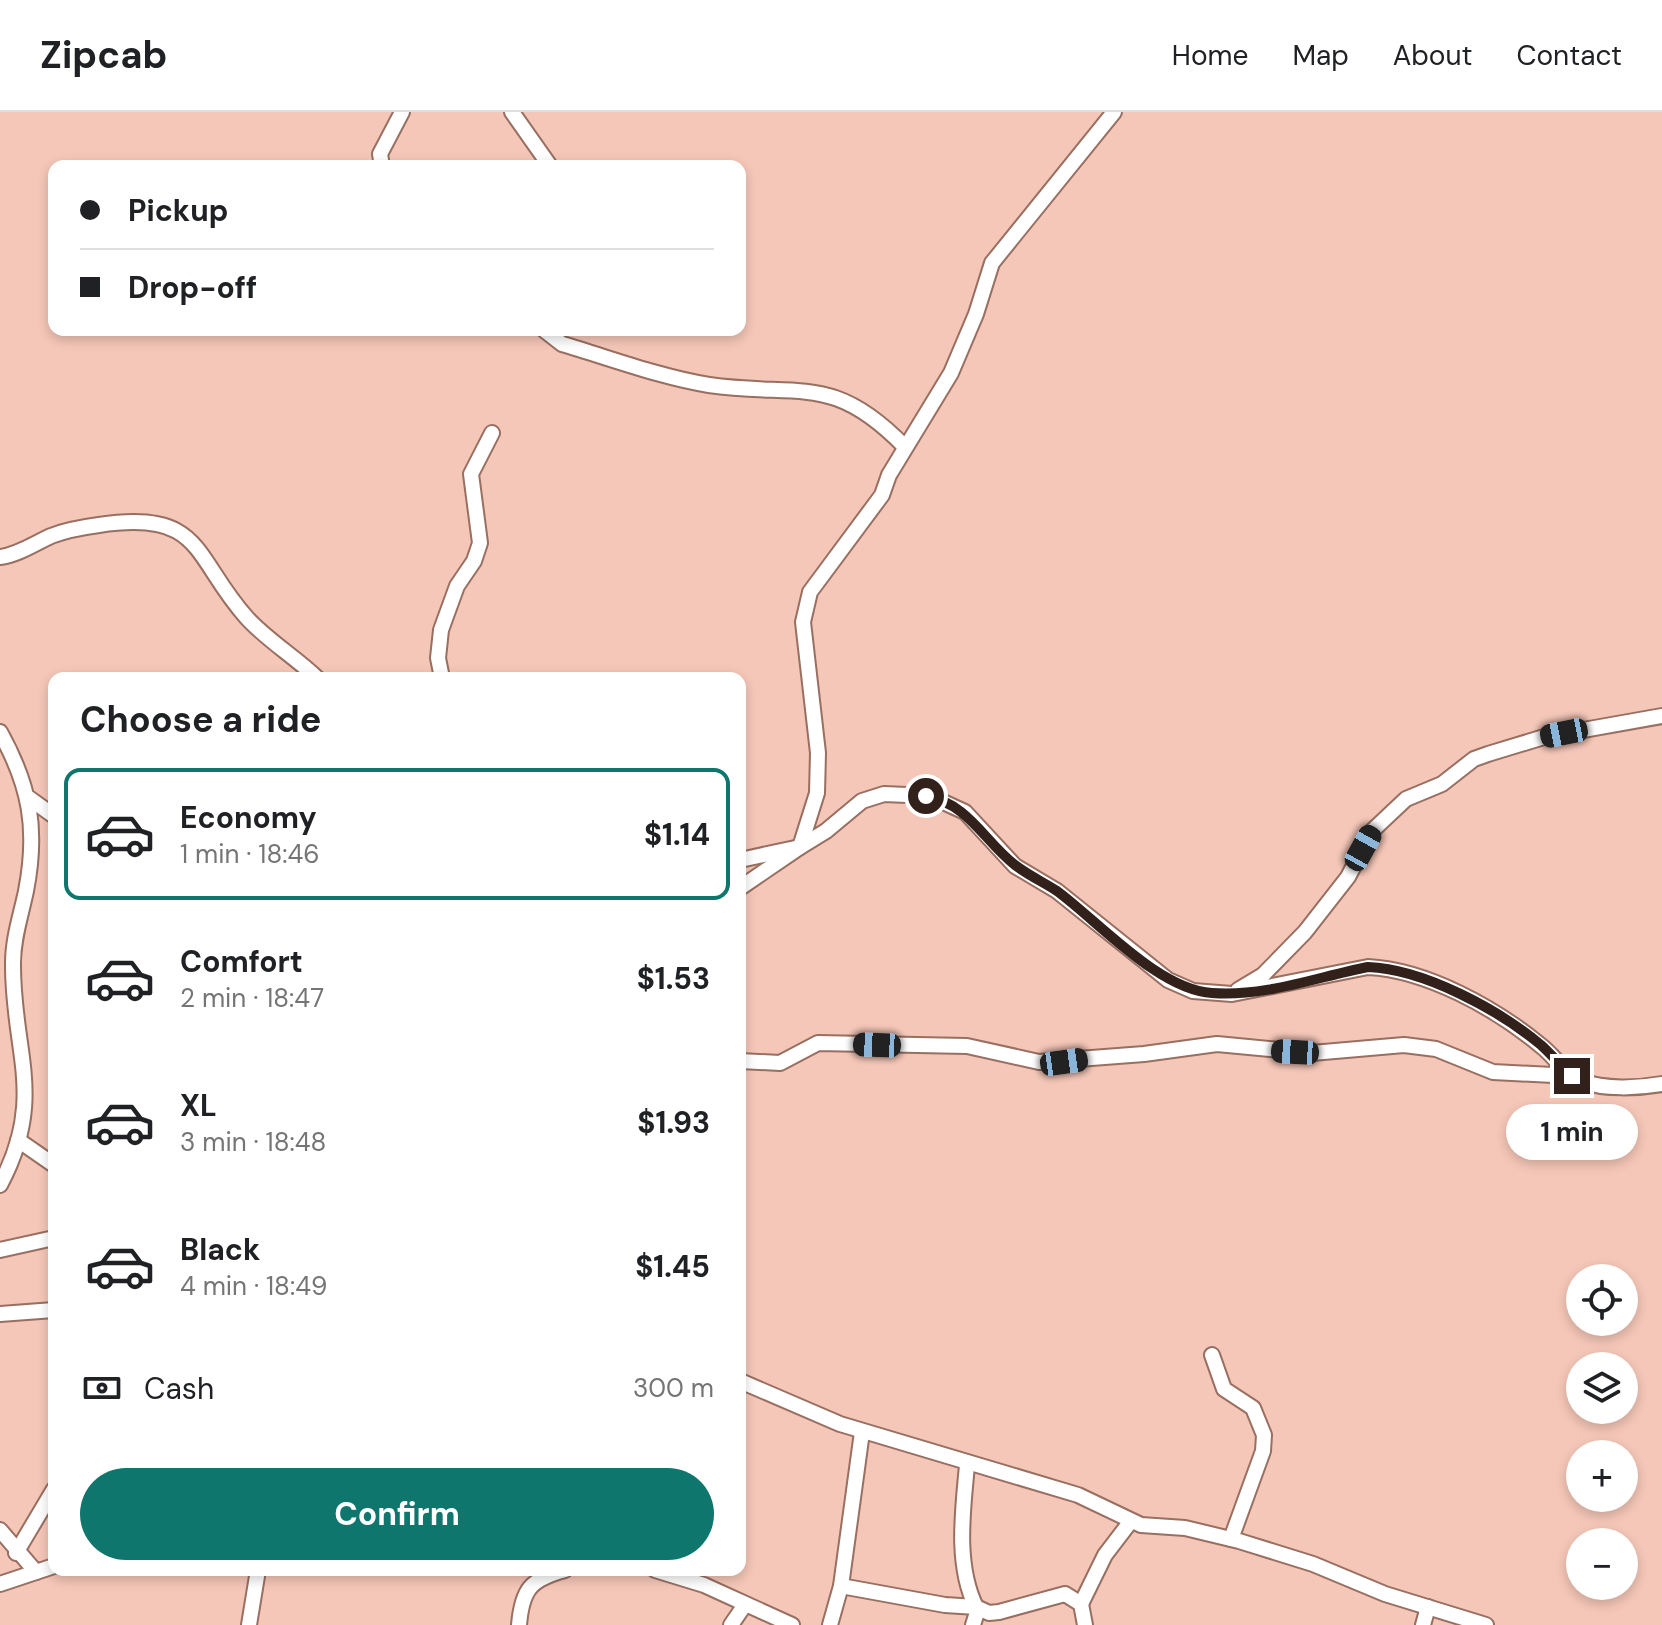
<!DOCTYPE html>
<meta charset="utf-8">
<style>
:root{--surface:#fff;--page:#f6f6f6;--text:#202124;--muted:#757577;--line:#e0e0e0;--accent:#0f766e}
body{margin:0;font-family:"DM Sans",sans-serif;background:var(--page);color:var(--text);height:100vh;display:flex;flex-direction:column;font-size:30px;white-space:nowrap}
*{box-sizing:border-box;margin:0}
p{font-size:26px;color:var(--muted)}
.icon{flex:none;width:44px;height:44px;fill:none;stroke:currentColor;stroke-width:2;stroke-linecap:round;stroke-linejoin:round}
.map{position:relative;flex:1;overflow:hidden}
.side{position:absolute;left:48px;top:560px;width:698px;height:904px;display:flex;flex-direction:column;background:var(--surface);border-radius:16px;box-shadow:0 4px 12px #0003}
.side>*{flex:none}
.top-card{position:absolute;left:48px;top:48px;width:698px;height:176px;border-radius:16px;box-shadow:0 4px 12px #0003;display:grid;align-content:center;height:176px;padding:0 32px;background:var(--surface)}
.controls{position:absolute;left:1566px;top:1152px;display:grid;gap:16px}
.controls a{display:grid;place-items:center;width:72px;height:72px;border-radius:50%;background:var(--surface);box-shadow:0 4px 12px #0003;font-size:40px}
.end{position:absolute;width:36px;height:36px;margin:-18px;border:10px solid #32211b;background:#fff;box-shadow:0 0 0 4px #fff}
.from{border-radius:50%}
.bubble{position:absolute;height:56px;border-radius:28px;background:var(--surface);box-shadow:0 4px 12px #0003;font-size:26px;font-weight:700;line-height:56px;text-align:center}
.car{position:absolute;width:24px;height:48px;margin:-24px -12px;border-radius:10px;box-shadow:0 0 6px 2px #0007;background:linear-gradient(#222 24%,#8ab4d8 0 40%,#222 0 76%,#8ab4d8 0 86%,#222 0)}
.top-card b{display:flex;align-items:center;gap:28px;height:76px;font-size:30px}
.top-card b+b{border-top:2px solid var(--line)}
.top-card i{width:20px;height:20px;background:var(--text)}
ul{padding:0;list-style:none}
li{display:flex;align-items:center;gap:24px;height:132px;margin:0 16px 12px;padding:0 16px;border:4px solid transparent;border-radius:16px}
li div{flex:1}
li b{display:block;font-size:30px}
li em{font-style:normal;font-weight:700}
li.current{border-color:var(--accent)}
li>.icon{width:72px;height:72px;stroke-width:1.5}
h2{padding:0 32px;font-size:36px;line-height:96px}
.pay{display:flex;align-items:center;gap:20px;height:88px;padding:0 32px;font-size:30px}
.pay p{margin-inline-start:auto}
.cta{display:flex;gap:16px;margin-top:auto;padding:16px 32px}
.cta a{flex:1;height:92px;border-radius:48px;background:var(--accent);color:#fff;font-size:32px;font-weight:700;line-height:92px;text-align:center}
header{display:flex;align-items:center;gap:48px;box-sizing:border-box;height:112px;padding:0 40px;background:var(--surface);border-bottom:2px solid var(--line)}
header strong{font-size:38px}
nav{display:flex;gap:44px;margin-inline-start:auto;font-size:28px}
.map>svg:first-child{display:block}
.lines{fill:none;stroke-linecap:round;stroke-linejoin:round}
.street-casing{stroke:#986f61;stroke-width:18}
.street{stroke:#fff;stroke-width:14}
.route{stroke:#32211b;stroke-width:10}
</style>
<header>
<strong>Zipcab</strong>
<nav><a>Home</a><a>Map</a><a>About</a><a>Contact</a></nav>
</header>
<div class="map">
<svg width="1662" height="1513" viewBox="0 0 1662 1513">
<rect width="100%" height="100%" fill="#f5c7b8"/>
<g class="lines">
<defs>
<g id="street">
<polyline points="512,0 550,54"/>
<polyline points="382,54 380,42 402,0"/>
<path d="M544,218L562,232C610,246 660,265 709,273C800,286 832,260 905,335"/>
<path d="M0,445C18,443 35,431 51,424C66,418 84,415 99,413C204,397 193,446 247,506C267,528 295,545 317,566"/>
<polyline points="442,566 438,546 441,518 457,474 474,449 480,431 471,362 492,321"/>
<path d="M0,620C30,674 38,717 26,779C21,803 13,826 13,851C12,939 47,985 0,1073"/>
<polyline points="29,686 54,704"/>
<path d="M740,748L800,735L826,719L862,689L884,682L930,684L965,700L1015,754L1057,779L1168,868L1193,879L1232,882L1368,855C1427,858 1495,896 1540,933C1555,944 1564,962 1582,969C1604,978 1639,976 1662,972"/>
<polyline points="740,776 800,735 817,681 818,641 803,510 810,480 882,383 889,363 951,261 976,202 992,151 1114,0"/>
<polyline points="1238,878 1263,863 1305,820 1348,765 1372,719 1406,687 1442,672 1474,647 1488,642 1544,625 1662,604"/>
<polyline points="740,949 780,951 818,931 967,934 1039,950 1144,942 1217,932 1312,941 1404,933 1436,937 1493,960 1572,964"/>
<polyline points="18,1028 54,1053"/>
<polyline points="0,1138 54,1126"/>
<polyline points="0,1202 54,1198"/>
<polyline points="1212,1243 1224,1277 1253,1296 1264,1323 1263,1339 1231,1427"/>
<polyline points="740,1269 840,1312 1078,1383 1141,1413 1185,1416 1239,1429 1313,1452 1385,1482 1486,1513"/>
<path d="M967,1353C963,1398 955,1452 976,1495L989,1501L999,1500L1065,1482L1081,1492L1085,1513"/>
<polyline points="0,1418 36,1460"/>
<polyline points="16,1441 54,1377"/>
<polyline points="655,1458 704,1473 792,1513"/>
<polyline points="0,1472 54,1454"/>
<polyline points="841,1474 945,1493 976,1495"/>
<polyline points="1081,1492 1105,1443 1131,1409"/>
<polyline points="249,1513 258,1458"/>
<path d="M519,1513C522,1477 531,1467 565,1458"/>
<polyline points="731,1513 744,1494"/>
<polyline points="830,1513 841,1474 862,1320"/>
<polyline points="973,1513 978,1497"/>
<polyline points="1423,1513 1428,1495"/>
</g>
</defs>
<use href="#street" class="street-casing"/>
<use href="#street" class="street"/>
</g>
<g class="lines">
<path class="route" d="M926,684C969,692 983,728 1015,753C1028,763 1043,770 1057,779C1099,810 1159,878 1212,881C1265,885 1317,865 1368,855C1424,857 1499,898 1541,933C1552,943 1561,954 1572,964"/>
</g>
</svg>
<div class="controls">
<a><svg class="icon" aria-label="locate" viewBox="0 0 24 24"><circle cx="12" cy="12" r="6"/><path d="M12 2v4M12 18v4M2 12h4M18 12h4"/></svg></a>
<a><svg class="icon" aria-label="layers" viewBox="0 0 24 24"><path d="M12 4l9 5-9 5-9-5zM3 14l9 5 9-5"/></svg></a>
<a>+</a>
<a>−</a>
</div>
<i class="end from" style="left:926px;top:684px"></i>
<i class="end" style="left:1572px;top:964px"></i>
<div class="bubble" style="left:1506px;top:992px;width:132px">1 min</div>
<i class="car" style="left:1564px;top:621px;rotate:259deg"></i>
<i class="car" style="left:1363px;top:736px;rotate:29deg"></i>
<i class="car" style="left:877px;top:933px;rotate:272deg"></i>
<i class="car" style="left:1295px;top:940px;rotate:273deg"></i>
<i class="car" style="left:1064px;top:950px;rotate:82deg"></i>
<div class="top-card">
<b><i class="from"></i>Pickup</b>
<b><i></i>Drop-off</b>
</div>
<section class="side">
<h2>Choose a ride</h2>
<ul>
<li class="current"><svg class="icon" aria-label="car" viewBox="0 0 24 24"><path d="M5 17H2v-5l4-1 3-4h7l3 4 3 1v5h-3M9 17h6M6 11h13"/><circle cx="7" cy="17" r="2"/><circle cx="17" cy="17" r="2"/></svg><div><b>Economy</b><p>1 min · 18:46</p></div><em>$1.14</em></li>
<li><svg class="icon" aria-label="car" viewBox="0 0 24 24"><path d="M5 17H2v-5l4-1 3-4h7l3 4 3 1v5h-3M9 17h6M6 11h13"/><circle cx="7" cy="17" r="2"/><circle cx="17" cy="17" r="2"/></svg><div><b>Comfort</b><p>2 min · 18:47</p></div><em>$1.53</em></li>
<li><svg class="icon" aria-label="car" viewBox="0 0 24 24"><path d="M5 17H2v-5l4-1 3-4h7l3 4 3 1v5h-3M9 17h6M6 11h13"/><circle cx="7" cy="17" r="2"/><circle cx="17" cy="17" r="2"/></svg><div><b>XL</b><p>3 min · 18:48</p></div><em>$1.93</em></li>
<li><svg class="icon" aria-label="car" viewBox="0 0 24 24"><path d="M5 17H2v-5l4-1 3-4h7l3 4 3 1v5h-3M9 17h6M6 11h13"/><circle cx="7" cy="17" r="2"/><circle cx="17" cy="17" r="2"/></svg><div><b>Black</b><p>4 min · 18:49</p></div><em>$1.45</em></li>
</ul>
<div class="pay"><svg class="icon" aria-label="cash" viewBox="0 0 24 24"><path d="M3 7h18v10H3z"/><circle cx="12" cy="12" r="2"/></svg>Cash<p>300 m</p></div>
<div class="cta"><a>Confirm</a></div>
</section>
</div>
